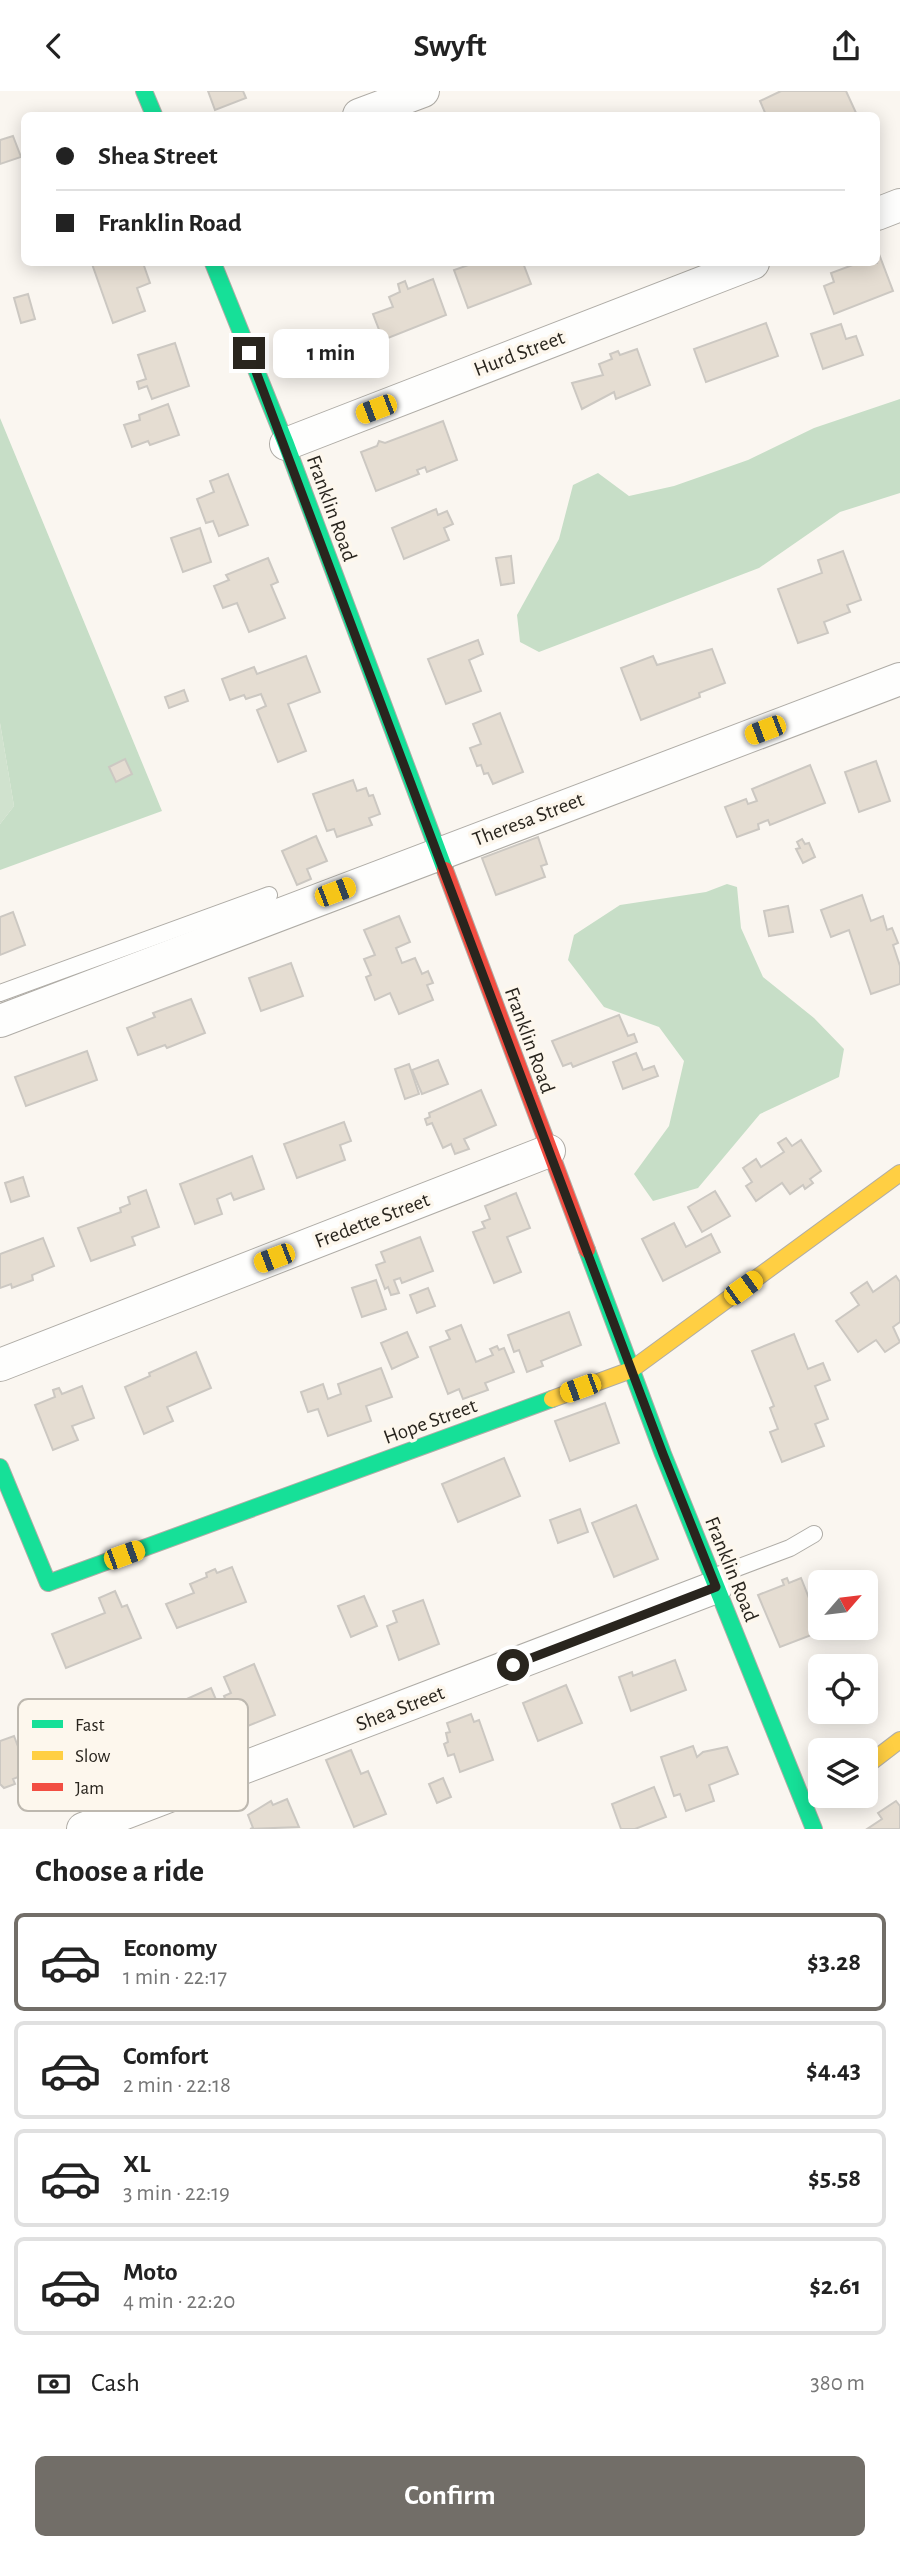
<!DOCTYPE html>
<meta charset="utf-8">
<style>
:root{--surface:#fff;--page:#f2f2f2;--text:#222;--muted:#767676;--line:#e0e0e0;--accent:#726e68}
body{margin:0;font-family:"Alegreya Sans",sans-serif;background:var(--page);color:var(--text);height:100vh;display:flex;flex-direction:column;font-size:26px;white-space:nowrap}
*{box-sizing:border-box;margin:0}
p{font-size:23px;color:var(--muted)}
.icon{flex:none;width:38px;height:38px;fill:none;stroke:currentColor;stroke-width:2;stroke-linecap:round;stroke-linejoin:round}
.map{position:relative;height:1738px;overflow:hidden}
.sheet{display:flex;flex-direction:column;background:var(--surface);flex:1}
.sheet>*{flex:none}
.guide{position:absolute;left:21px;top:21px;width:859px;height:154px;border-radius:10px;box-shadow:0 4px 18px #0003;display:grid;align-content:center;height:154px;padding:0 35px;background:var(--surface)}
.needle{width:46px;rotate:62deg}
.tools{position:absolute;left:808px;top:1479px;display:grid;gap:14px}
.tools a{display:grid;place-items:center;width:70px;height:70px;border-radius:10px;background:var(--surface);box-shadow:0 4px 18px #0003;font-size:35px}
.end{position:absolute;width:32px;height:32px;margin:-16px;border:9px solid #29251e;background:#fff;box-shadow:0 0 0 4px #fff}
.from{border-radius:50%}
.bubble{position:absolute;height:49px;border-radius:10px;background:var(--surface);box-shadow:0 4px 18px #0003;font-size:23px;font-weight:600;line-height:49px;text-align:center}
.car{position:absolute;width:21px;height:42px;margin:-21px -10px;border-radius:9px;box-shadow:0 0 5px 2px #0007;background:linear-gradient(#f5c518 24%,#345 0 40%,#f5c518 0 76%,#345 0 86%,#f5c518 0)}
.guide b{display:flex;align-items:center;gap:24px;height:66px;font-size:26px}
.guide b+b{border-top:2px solid var(--line)}
.guide i{width:18px;height:18px;background:var(--text)}
ul{padding:0;list-style:none}
li{display:flex;align-items:center;gap:21px;height:98px;margin:0 14px 10px;padding:0 21px;border:4px solid var(--line);border-radius:10px}
li div{flex:1}
li b{display:block;font-size:26px}
li em{font-style:normal;font-weight:600}
li.active{border-color:var(--accent)}
li>.icon{width:63px;height:63px;stroke-width:1.5}
h2{padding:0 35px;font-size:32px;line-height:84px}
.pay{display:flex;align-items:center;gap:18px;height:77px;padding:0 35px;font-size:26px}
.pay p{margin-inline-start:auto}
.button{display:flex;gap:14px;margin-top:auto;padding:14px 35px}
.button a{flex:1;height:80px;border-radius:10px;background:var(--accent);color:#fff;font-size:28px;font-weight:600;line-height:80px;text-align:center}
header{display:flex;justify-content:space-between;align-items:center;height:91px;padding:0 35px;background:var(--surface);font-size:32px;font-weight:600}
.map>svg:first-child{display:block}
.green{fill:#d0e2ce}
.forest{fill:#c7dec7}
.building{fill:#e5ddd2;stroke:#ccc8c2;stroke-width:2}
.lines{fill:none;stroke-linecap:round;stroke-linejoin:round}
.lane-casing{stroke:#afaca6;stroke-width:18}
.street-casing{stroke:#afaca6;stroke-width:34}
.fast-casing{stroke:#afaca6;stroke-width:18}
.slow-casing{stroke:#afaca6;stroke-width:18}
.jam-casing{stroke:#afaca6;stroke-width:18}
.lane{stroke:#fefefd;stroke-width:16}
.street{stroke:#fefefd;stroke-width:32}
.fast{stroke:#16e098;stroke-width:16}
.slow{stroke:#ffcf43;stroke-width:16}
.jam{stroke:#f24e42;stroke-width:16}
.route{stroke:#29251e;stroke-width:9}
.labels{text-anchor:middle;stroke-width:7;stroke-linejoin:round;paint-order:stroke}
.street-label{font-size:21px;fill:#29251e;stroke:#fdf7ed}
.key{fill:#fdf7ed;stroke:#bdb8af;stroke-width:2}
.key-label{font-size:19px;fill:#29251e}
</style>
<header><svg class="icon" aria-label="back" viewBox="0 0 24 24"><path d="M15 5l-7 7 7 7"/></svg>Swyft<svg class="icon" aria-label="share" viewBox="0 0 24 24"><path d="M12 15V3M7 8l5-5 5 5M5 13v7h14v-7"/></svg></header>
<div class="map">
<svg width="900" height="1738" viewBox="0 0 900 1738">
<rect width="100%" height="100%" fill="#faf6f0"/>
<polygon class="green" points="0,632 14,715 0,733"/>
<g class="forest">
<polygon points="900,308 900,402 840,421 759,477 539,561 520,551 517,524 559,448 573,394 598,382 629,405 674,395 748,369 814,337"/>
<polygon points="0,327 162,720 0,779 0,733 14,715 0,632"/>
<polygon points="727,793 737,796 741,837 763,886 814,927 844,958 839,986 760,1023 698,1097 653,1110 634,1083 669,1035 684,970 659,936 604,916 568,869 574,844 620,814 706,801"/>
</g>
<g class="building">
<polygon points="208,0 243,0 246,7 215,19"/>
<polygon points="781,0 846,0 857,24 766,24 760,10"/>
<polygon points="13,45 21,66 0,73 0,49"/>
<polygon points="879,163 893,200 834,223 824,195 834,191 831,182 858,172 877,172"/>
<polygon points="143,172 150,192 137,197 145,220 113,232 92,173"/>
<polygon points="474,172 523,172 531,193 468,217 454,179"/>
<polygon points="433,188 446,224 383,249 373,223 393,216 389,206 400,201 398,193 405,190 408,198"/>
<polygon points="28,203 35,228 21,232 14,207"/>
<polygon points="766,232 778,265 706,291 694,258"/>
<polygon points="841,233 846,248 856,245 863,264 823,278 811,243"/>
<polygon points="175,252 189,295 152,308 147,295 139,298 137,291 146,288 138,264"/>
<polygon points="637,258 650,294 616,308 614,301 582,318 572,292 603,284 599,273 612,268 610,263 618,260 620,264"/>
<polygon points="168,313 179,344 150,354 148,350 132,356 124,334 140,329 139,324"/>
<polygon points="443,330 457,369 427,381 425,376 417,379 419,383 376,400 361,361 377,355 379,350 385,352"/>
<polygon points="228,383 248,434 219,445 213,430 206,432 197,408 214,401 210,390"/>
<polygon points="436,418 438,424 447,420 453,433 444,437 449,449 404,468 392,437"/>
<polygon points="200,437 211,471 183,481 171,447"/>
<polygon points="843,460 861,509 847,514 850,521 824,531 828,542 798,552 778,498 822,482 818,469"/>
<polygon points="511,465 514,492 501,494 496,467"/>
<polygon points="268,467 278,491 271,494 285,527 249,541 237,512 223,517 214,495 229,489 226,484"/>
<polygon points="478,549 483,563 469,569 481,600 446,613 428,568"/>
<polygon points="712,558 725,592 699,602 700,606 641,629 621,577 653,565 657,574"/>
<polygon points="306,565 320,601 288,613 306,660 278,671 257,619 266,615 261,603 246,608 244,604 230,609 222,588 254,576 257,583"/>
<polygon points="184,599 188,610 169,617 165,606"/>
<polygon points="500,622 523,681 493,693 488,682 484,683 481,674 477,675 470,657 481,653 473,633"/>
<polygon points="125,668 132,683 116,691 109,676"/>
<polygon points="876,670 890,710 859,721 845,681"/>
<polygon points="810,674 825,712 770,734 768,729 758,733 759,738 737,746 725,716 746,708 748,713 757,710 752,698"/>
<polygon points="353,689 357,700 366,697 369,705 373,704 380,723 369,727 372,734 337,746 334,738 327,740 313,703"/>
<polygon points="316,745 327,770 307,778 311,788 297,794 282,760"/>
<polygon points="538,746 547,773 541,775 545,786 496,804 482,767"/>
<polygon points="802,748 805,753 809,752 815,766 803,772 796,758 800,757 797,751"/>
<polygon points="862,804 871,830 883,825 887,839 892,837 898,852 893,854 900,875 900,893 871,903 849,839 831,846 821,819"/>
<polygon points="788,815 793,841 769,845 764,820"/>
<polygon points="13,821 25,854 0,864 0,826"/>
<polygon points="399,825 410,851 396,857 402,872 415,867 422,883 428,880 433,892 427,894 433,909 399,923 390,902 375,909 366,886 371,884 364,868 375,864 364,839"/>
<polygon points="291,872 303,905 261,920 249,887"/>
<polygon points="191,908 205,942 167,957 165,954 138,964 127,937 155,926 153,922"/>
<polygon points="619,924 628,945 634,943 637,951 573,976 571,972 563,975 552,950"/>
<polygon points="87,960 97,989 26,1015 15,986"/>
<polygon points="636,962 643,979 654,975 658,985 623,998 613,971"/>
<polygon points="438,969 448,993 422,1003 412,979"/>
<polygon points="409,973 419,1003 405,1008 395,978"/>
<polygon points="481,999 496,1034 464,1048 469,1058 455,1063 451,1053 443,1057 432,1032 427,1034 425,1028 430,1026 429,1022"/>
<polygon points="344,1031 351,1050 340,1054 345,1069 297,1087 284,1053"/>
<polygon points="786,1047 792,1055 801,1049 821,1080 810,1088 813,1092 805,1098 803,1094 790,1103 782,1092 756,1110 746,1095 752,1091 743,1077 756,1068 761,1076 784,1061 778,1052"/>
<polygon points="252,1065 264,1098 234,1109 231,1102 217,1108 222,1123 195,1133 180,1093"/>
<polygon points="23,1086 29,1105 11,1111 5,1092"/>
<polygon points="146,1099 159,1136 132,1146 135,1154 91,1170 78,1137 121,1121 120,1117 130,1113 128,1106"/>
<polygon points="715,1100 730,1125 702,1141 688,1116"/>
<polygon points="516,1102 530,1137 507,1146 521,1181 494,1192 473,1141 485,1137 482,1131 490,1128 485,1115"/>
<polygon points="674,1132 686,1156 711,1143 720,1161 663,1190 642,1148"/>
<polygon points="420,1146 433,1180 402,1192 400,1187 394,1189 399,1202 391,1204 388,1196 385,1198 376,1174 385,1171 381,1161"/>
<polygon points="43,1147 54,1175 32,1184 33,1189 12,1197 11,1193 0,1197 0,1163"/>
<polygon points="896,1185 900,1191 900,1231 893,1236 900,1251 885,1261 876,1249 858,1261 836,1230 859,1214 851,1202 867,1191 873,1201"/>
<polygon points="376,1189 386,1218 362,1226 352,1197"/>
<polygon points="428,1197 435,1215 417,1222 410,1204"/>
<polygon points="569,1221 581,1254 541,1270 543,1275 527,1281 519,1259 514,1261 508,1244"/>
<polygon points="461,1234 476,1271 493,1264 490,1258 497,1255 499,1259 504,1257 514,1281 485,1292 488,1299 463,1308 459,1298 448,1303 430,1256 450,1248 446,1240"/>
<polygon points="407,1241 418,1266 392,1278 381,1252"/>
<polygon points="794,1243 808,1278 823,1272 830,1289 815,1295 828,1328 815,1333 824,1355 782,1371 770,1341 778,1338 770,1317 774,1315 752,1260"/>
<polygon points="196,1261 211,1297 167,1316 173,1330 144,1343 125,1296 150,1285 149,1282"/>
<polygon points="381,1277 392,1306 366,1315 371,1330 328,1345 318,1318 308,1321 301,1301 323,1293 328,1308 341,1303 338,1293"/>
<polygon points="82,1295 94,1327 72,1335 78,1349 53,1359 35,1314 55,1306 53,1299 59,1297 62,1303"/>
<polygon points="605,1312 619,1352 570,1370 555,1330"/>
<polygon points="504,1367 520,1405 458,1431 442,1393"/>
<polygon points="636,1414 658,1468 614,1486 592,1432"/>
<polygon points="580,1418 588,1441 558,1452 550,1429"/>
<polygon points="232,1476 246,1511 177,1537 166,1513 194,1502 190,1493 207,1486 206,1482 215,1478 217,1482"/>
<polygon points="787,1487 789,1492 801,1487 822,1540 780,1556 758,1504 784,1494 782,1489"/>
<polygon points="115,1500 122,1516 127,1514 141,1547 66,1577 52,1543 105,1522 99,1507"/>
<polygon points="364,1505 377,1535 351,1546 338,1515"/>
<polygon points="423,1509 439,1553 399,1569 387,1535 397,1531 393,1520"/>
<polygon points="675,1569 686,1599 631,1620 619,1586 632,1581 633,1585"/>
<polygon points="254,1573 275,1624 238,1639 224,1605 231,1602 224,1586"/>
<polygon points="566,1594 582,1632 538,1650 523,1612"/>
<polygon points="211,1597 223,1625 193,1639 180,1611"/>
<polygon points="471,1623 474,1631 479,1629 493,1669 460,1681 454,1663 448,1665 444,1653 448,1651 446,1642 450,1641 447,1632"/>
<polygon points="14,1645 28,1682 13,1688 15,1693 4,1697 0,1693 0,1650"/>
<polygon points="693,1655 697,1666 703,1661 727,1656 738,1683 709,1694 714,1710 686,1720 680,1703 674,1705 661,1666"/>
<polygon points="351,1659 361,1683 368,1680 386,1723 354,1736 326,1669"/>
<polygon points="443,1687 451,1706 437,1712 429,1693"/>
<polygon points="654,1696 666,1726 635,1738 621,1738 612,1713"/>
<polygon points="287,1708 299,1736 250,1738 253,1737 248,1724 271,1710 273,1714"/>
<polygon points="896,1710 900,1715 900,1738 867,1738 882,1728 878,1722"/>
</g>
<g class="lines">
<defs>
<g id="lane">
<polyline points="0,902 269,804"/>
<polyline points="713,1486 790,1457 814,1443"/>
</g>
<g id="street">
<polyline points="359,24 423,0"/>
<polyline points="877,123 900,114"/>
<polyline points="286,353 753,172"/>
<polyline points="0,930 900,588"/>
<polyline points="0,1274 549,1060"/>
<polyline points="83,1738 716,1496"/>
</g>
<g id="fast">
<polyline points="144,0 154,24"/>
<polyline points="213,172 286,353 445,779"/>
<polyline points="587,1159 663,1363 814,1738"/>
<polyline points="0,1376 48,1492 552,1308"/>
</g>
<g id="slow">
<polyline points="552,1308 631,1279 900,1082"/>
<polyline points="866,1675 900,1649"/>
</g>
<polyline id="jam" points="445,779 587,1159"/>
</defs>
<use href="#lane" class="lane-casing"/>
<use href="#street" class="street-casing"/>
<use href="#fast" class="fast-casing"/>
<use href="#slow" class="slow-casing"/>
<use href="#jam" class="jam-casing"/>
<use href="#lane" class="lane"/>
<use href="#street" class="street"/>
<use href="#fast" class="fast"/>
<use href="#slow" class="slow"/>
<use href="#jam" class="jam"/>
</g>
<g class="lines">
<polyline class="route" points="249,262 663,1363 716,1496 513,1574"/>
</g>
<g class="labels">
<g class="street-label">
<text transform="translate(519 262) rotate(-21)" y="7">Hurd Street</text>
<text transform="translate(332 417) rotate(70)" y="7">Franklin Road</text>
<text transform="translate(528 728) rotate(-21)" y="7">Theresa Street</text>
<text transform="translate(530 949) rotate(70)" y="7">Franklin Road</text>
<text transform="translate(372 1129) rotate(-21)" y="7">Fredette Street</text>
<text transform="translate(430 1330) rotate(-20)" y="7">Hope Street</text>
<text transform="translate(732 1478) rotate(68)" y="7">Franklin Road</text>
<text transform="translate(400 1617) rotate(-21)" y="7">Shea Street</text>
</g>
</g>
<rect x="18" y="1608" width="230" height="112" rx="10" class="key"/>
<rect x="32" y="1629" width="31" height="8" fill="#16e098"/>
<rect x="32" y="1660" width="31" height="9" fill="#ffcf43"/>
<rect x="32" y="1692" width="31" height="8" fill="#f24e42"/>
<g class="key-label">
<text x="75" y="1640">Fast</text>
<text x="75" y="1671">Slow</text>
<text x="75" y="1703">Jam</text>
</g>
</svg>
<div class="tools">
<a><svg class="needle" viewBox="-14 -14 28 28"><path d="M0-13l5 13h-10z" fill="#e53935"/><path d="M0 13l5-13h-10z" fill="#767676"/></svg></a>
<a><svg class="icon" aria-label="locate" viewBox="0 0 24 24"><circle cx="12" cy="12" r="6"/><path d="M12 2v4M12 18v4M2 12h4M18 12h4"/></svg></a>
<a><svg class="icon" aria-label="layers" viewBox="0 0 24 24"><path d="M12 4l9 5-9 5-9-5zM3 14l9 5 9-5"/></svg></a>
</div>
<i class="end from" style="left:513px;top:1574px"></i>
<i class="end" style="left:249px;top:262px"></i>
<div class="bubble" style="left:273px;top:238px;width:116px">1 min</div>
<i class="car" style="left:376px;top:318px;rotate:249deg"></i>
<i class="car" style="left:765px;top:639px;rotate:249deg"></i>
<i class="car" style="left:335px;top:801px;rotate:69deg"></i>
<i class="car" style="left:274px;top:1167px;rotate:249deg"></i>
<i class="car" style="left:743px;top:1197px;rotate:54deg"></i>
<i class="car" style="left:580px;top:1297px;rotate:250deg"></i>
<i class="car" style="left:124px;top:1464px;rotate:70deg"></i>
<div class="guide">
<b><i class="from"></i>Shea Street</b>
<b><i></i>Franklin Road</b>
</div>
</div>
<section class="sheet">
<h2>Choose a ride</h2>
<ul>
<li class="active"><svg class="icon" aria-label="car" viewBox="0 0 24 24"><path d="M5 17H2v-5l4-1 3-4h7l3 4 3 1v5h-3M9 17h6M6 11h13"/><circle cx="7" cy="17" r="2"/><circle cx="17" cy="17" r="2"/></svg><div><b>Economy</b><p>1 min · 22:17</p></div><em>$3.28</em></li>
<li><svg class="icon" aria-label="car" viewBox="0 0 24 24"><path d="M5 17H2v-5l4-1 3-4h7l3 4 3 1v5h-3M9 17h6M6 11h13"/><circle cx="7" cy="17" r="2"/><circle cx="17" cy="17" r="2"/></svg><div><b>Comfort</b><p>2 min · 22:18</p></div><em>$4.43</em></li>
<li><svg class="icon" aria-label="car" viewBox="0 0 24 24"><path d="M5 17H2v-5l4-1 3-4h7l3 4 3 1v5h-3M9 17h6M6 11h13"/><circle cx="7" cy="17" r="2"/><circle cx="17" cy="17" r="2"/></svg><div><b>XL</b><p>3 min · 22:19</p></div><em>$5.58</em></li>
<li><svg class="icon" aria-label="car" viewBox="0 0 24 24"><path d="M5 17H2v-5l4-1 3-4h7l3 4 3 1v5h-3M9 17h6M6 11h13"/><circle cx="7" cy="17" r="2"/><circle cx="17" cy="17" r="2"/></svg><div><b>Moto</b><p>4 min · 22:20</p></div><em>$2.61</em></li>
</ul>
<div class="pay"><svg class="icon" aria-label="cash" viewBox="0 0 24 24"><path d="M3 7h18v10H3z"/><circle cx="12" cy="12" r="2"/></svg>Cash<p>380 m</p></div>
<div class="button"><a>Confirm</a></div>
</section>
